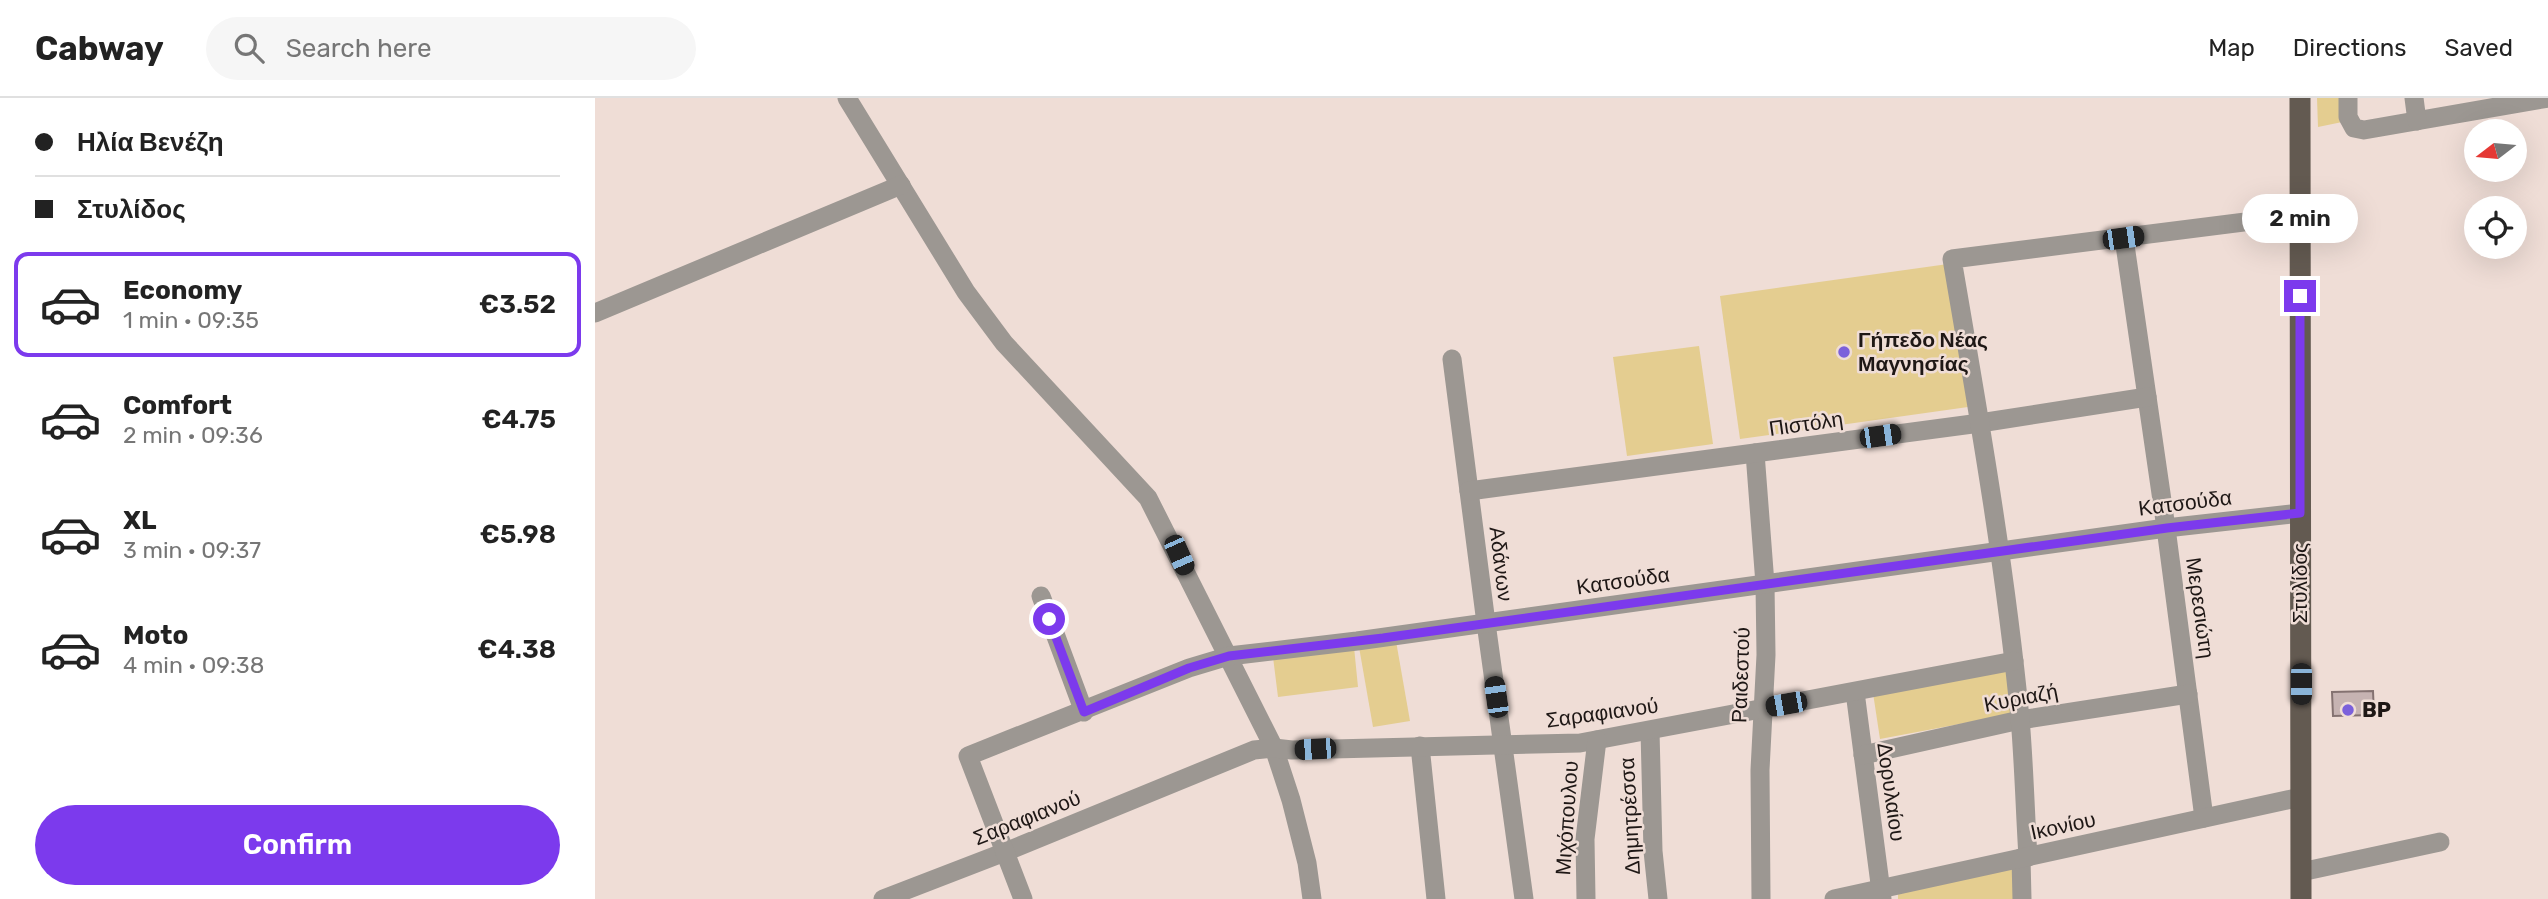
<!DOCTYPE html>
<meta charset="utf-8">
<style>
:root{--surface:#fff;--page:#f6f6f6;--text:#222;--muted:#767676;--line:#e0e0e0;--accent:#7c3aed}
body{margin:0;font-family:Rubik,sans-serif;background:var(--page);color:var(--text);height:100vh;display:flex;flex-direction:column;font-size:26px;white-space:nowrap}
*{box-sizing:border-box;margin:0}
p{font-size:23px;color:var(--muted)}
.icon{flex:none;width:38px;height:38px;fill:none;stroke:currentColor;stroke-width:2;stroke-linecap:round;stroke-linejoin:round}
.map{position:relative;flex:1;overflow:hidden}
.sheet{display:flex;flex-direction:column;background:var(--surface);width:595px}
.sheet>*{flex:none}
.guide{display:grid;align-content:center;height:154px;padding:0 35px;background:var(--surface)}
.needle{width:46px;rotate:254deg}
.buttons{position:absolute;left:1869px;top:21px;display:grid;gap:14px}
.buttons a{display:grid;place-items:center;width:63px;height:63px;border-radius:50%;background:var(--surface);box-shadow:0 7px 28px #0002;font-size:35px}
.end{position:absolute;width:32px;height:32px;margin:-16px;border:9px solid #7c3aed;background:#fff;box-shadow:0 0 0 4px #fff}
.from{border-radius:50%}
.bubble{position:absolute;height:49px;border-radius:24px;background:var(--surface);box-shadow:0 7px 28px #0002;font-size:23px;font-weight:600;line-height:49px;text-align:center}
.car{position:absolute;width:21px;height:42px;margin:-21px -10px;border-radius:9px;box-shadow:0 0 5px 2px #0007;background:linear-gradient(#222 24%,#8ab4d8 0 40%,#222 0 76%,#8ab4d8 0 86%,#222 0)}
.guide b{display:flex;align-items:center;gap:24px;height:66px;font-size:26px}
.guide b+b{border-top:2px solid var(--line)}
.guide i{width:18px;height:18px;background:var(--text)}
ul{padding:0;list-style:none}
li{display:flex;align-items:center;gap:21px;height:105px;margin:0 14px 10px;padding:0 21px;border:4px solid transparent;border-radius:14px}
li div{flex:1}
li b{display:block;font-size:26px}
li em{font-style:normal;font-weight:600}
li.active{border-color:var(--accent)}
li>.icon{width:63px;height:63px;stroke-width:1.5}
.button{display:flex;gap:14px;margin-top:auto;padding:14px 35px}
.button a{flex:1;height:80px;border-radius:42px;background:var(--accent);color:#fff;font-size:28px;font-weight:600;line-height:80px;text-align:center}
header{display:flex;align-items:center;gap:42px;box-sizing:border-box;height:98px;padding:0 35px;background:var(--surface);border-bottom:2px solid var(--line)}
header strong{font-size:33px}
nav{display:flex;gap:38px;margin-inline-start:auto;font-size:24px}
.search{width:490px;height:63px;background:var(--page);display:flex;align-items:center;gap:18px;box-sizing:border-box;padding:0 24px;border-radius:38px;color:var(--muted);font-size:26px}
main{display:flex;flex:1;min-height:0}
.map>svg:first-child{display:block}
.green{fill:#e4cd90}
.building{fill:#c6b3b2;stroke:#847271;stroke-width:2}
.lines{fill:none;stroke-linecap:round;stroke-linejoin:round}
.minor{stroke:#9c9792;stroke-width:19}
.major{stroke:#635a51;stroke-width:21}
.route{stroke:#7c3aed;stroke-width:9}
.poi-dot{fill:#7b60db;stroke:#efddd6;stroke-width:2.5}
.labels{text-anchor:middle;stroke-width:5;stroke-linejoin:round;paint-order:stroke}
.poi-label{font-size:21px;font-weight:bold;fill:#1e1715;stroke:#efddd6;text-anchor:start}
.street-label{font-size:21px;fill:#1e1715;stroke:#efddd6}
</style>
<header>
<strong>Cabway</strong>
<div class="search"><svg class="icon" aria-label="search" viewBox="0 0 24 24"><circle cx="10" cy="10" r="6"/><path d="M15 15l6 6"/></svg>Search here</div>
<nav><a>Map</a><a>Directions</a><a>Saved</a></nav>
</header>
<main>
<section class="sheet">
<div class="guide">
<b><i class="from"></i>Ηλία Βενέζη</b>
<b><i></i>Στυλίδος</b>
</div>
<ul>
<li class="active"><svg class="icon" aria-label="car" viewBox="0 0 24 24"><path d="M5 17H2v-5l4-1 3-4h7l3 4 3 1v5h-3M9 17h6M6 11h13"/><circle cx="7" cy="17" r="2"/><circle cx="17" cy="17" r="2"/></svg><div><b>Economy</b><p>1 min · 09:35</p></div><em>€3.52</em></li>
<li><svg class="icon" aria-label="car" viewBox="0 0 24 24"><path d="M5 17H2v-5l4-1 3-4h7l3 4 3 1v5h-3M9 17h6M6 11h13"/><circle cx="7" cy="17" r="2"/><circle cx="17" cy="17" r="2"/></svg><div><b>Comfort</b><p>2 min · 09:36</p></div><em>€4.75</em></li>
<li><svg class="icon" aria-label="car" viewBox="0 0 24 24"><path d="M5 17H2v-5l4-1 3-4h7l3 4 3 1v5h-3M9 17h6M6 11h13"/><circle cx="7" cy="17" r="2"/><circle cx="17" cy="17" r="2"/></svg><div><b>XL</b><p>3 min · 09:37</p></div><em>€5.98</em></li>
<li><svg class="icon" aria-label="car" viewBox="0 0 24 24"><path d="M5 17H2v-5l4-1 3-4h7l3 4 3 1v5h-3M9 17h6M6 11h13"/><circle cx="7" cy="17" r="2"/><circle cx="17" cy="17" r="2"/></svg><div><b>Moto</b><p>4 min · 09:38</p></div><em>€4.38</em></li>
</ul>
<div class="button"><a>Confirm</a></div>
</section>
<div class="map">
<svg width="1953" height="801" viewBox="0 0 1953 801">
<rect width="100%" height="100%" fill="#efddd6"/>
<g class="green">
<polygon points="1722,0 1756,0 1757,22 1723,29"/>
<polygon points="1353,166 1373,309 1145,341 1125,198"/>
<polygon points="1104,248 1118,346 1032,358 1018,259"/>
<polygon points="801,543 815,623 778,629 764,549"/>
<polygon points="759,549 763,589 683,599 678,559"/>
<polygon points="1411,570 1418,616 1285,641 1278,595"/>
<polygon points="1421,767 1422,801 1303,801 1303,792"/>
</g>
<polygon class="building" points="1778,593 1779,617 1738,618 1737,594"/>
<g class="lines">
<g class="minor">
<polyline points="252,0 371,194 409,245 553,400 679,650 696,702 712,765 717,801"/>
<polyline points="1753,0 1753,19 1759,30 1769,32 1953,0"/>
<polyline points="1819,0 1822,23"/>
<polyline points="1529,140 1571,430 1609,720"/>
<polyline points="0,215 306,87"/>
<polyline points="857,261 891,525 929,801"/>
<polyline points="1160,355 1170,486 1171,557 1165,672 1166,801"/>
<polyline points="874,393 1385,325 1552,299"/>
<polyline points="446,498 489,614"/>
<polyline points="1260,594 1287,801"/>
<polyline points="1055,633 1058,753 1063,801"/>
<polyline points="825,648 841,801"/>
<polyline points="1268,657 1425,622 1593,596"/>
<path d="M1433,759C1430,712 1429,666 1425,620C1410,466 1383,313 1357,161L1705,117"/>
<polyline points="1426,760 1427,801"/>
<polyline points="1706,774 1845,744"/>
<polyline points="288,801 410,754 659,652 679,650 697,652 985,645 1419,563"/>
<polyline points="428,801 373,658 594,570 634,558 762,543 1571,430 1705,415"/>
<polyline points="991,801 990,741 1002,642"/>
<polyline points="1239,801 1706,699"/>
</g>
<polyline class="major" points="1705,0 1706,801"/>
</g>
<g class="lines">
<polyline class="route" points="454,521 489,614 594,570 634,558 788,540 1572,430 1705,415 1705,198"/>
</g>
<g class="poi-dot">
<circle cx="1249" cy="254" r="7"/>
<circle cx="1753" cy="612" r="7"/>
</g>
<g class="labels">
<g class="poi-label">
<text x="1263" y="249">Γήπεδο Νέας<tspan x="1263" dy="24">Μαγνησίας</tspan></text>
<text x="1767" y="619">BP</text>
</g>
<g class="street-label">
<text transform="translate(1211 326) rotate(-8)" y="7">Πιστόλη</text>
<text transform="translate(1590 405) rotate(-7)" y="7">Κατσούδα</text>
<text transform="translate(906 466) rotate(83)" y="7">Αδάνων</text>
<text transform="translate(1028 483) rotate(-8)" y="7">Κατσούδα</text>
<text transform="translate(1705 485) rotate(-90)" y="7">Στυλίδος</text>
<text transform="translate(1605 510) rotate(82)" y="7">Μερεσιώτη</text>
<text transform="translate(1146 577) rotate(-88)" y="7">Ραιδεστού</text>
<text transform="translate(1426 600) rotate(-11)" y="7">Κυριαζή</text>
<text transform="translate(1007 615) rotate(-8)" y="7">Σαραφιανού</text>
<text transform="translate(1296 694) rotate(82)" y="7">Δορυλαίου</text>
<text transform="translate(1035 718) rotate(-93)" y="7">Δημητρέσσα</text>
<text transform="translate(432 720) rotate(-22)" y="7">Σαραφιανού</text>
<text transform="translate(972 720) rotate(-86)" y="7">Μιχόπουλου</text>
<text transform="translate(1468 728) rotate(-12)" y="7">Ικονίου</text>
</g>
</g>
</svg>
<div class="buttons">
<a><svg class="needle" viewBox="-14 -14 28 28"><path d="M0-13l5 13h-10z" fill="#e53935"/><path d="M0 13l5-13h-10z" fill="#767676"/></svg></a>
<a><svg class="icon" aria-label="locate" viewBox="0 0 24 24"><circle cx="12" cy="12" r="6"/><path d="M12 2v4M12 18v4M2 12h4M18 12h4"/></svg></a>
</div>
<i class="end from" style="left:454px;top:521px"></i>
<i class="end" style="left:1705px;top:198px"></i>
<div class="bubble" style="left:1647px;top:96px;width:116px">2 min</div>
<i class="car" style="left:1528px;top:140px;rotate:82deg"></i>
<i class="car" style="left:1285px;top:338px;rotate:82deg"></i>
<i class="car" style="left:584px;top:457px;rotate:156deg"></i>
<i class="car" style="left:1706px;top:586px;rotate:180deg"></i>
<i class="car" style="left:901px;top:599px;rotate:352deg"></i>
<i class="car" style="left:1191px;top:606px;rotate:260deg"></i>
<i class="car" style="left:720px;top:651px;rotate:267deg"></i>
</div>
</main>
